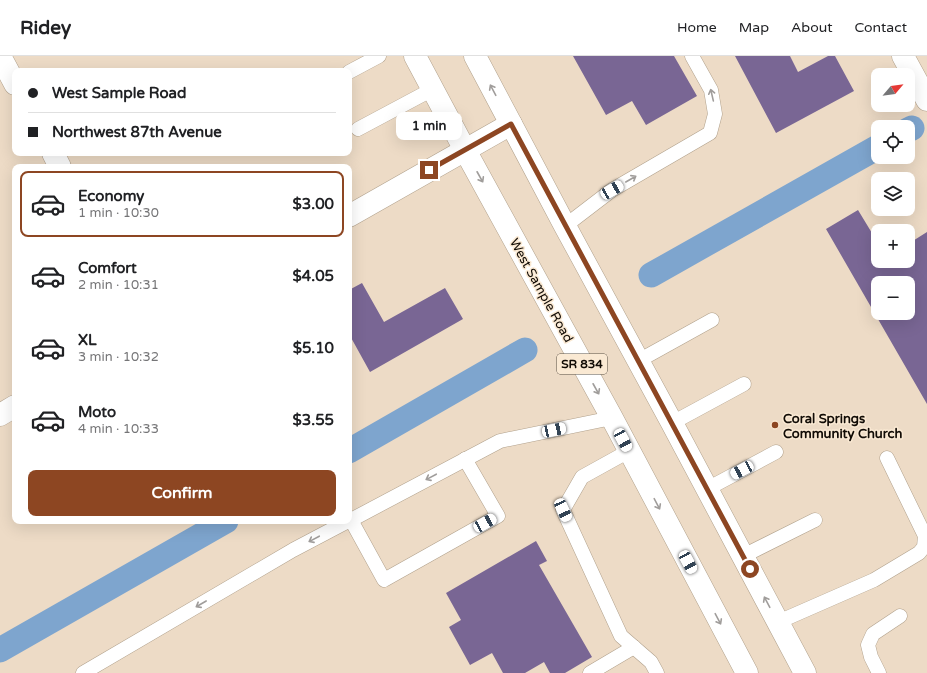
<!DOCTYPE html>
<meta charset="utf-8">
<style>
:root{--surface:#fff;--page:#f2f2f2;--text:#202124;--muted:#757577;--line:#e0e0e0;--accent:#8d4622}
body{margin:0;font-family:"Varela Round",sans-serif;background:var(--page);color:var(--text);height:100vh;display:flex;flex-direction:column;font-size:15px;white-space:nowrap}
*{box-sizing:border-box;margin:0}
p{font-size:13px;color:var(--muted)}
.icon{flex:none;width:22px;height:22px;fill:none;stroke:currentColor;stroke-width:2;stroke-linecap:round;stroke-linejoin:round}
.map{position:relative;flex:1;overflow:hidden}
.drawer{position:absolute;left:12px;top:108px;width:340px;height:360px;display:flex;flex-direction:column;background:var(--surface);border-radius:8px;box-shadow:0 4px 16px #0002}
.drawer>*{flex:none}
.top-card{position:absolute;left:12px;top:12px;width:340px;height:88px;border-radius:8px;box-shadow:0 4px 16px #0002;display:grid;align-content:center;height:88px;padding:0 16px;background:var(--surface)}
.needle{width:26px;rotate:61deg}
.tools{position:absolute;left:871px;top:12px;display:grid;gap:8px}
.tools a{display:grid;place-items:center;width:44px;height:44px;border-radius:8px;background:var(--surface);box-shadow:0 4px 16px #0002;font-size:20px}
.end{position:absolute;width:18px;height:18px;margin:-9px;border:5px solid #8d4622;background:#fff;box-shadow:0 0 0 2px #fff}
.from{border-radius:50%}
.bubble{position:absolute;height:28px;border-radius:8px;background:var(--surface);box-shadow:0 4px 16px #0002;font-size:13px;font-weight:700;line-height:28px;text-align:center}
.car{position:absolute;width:12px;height:24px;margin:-12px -6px;border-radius:5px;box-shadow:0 0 3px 1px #0007;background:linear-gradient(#fff 24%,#345 0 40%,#fff 0 76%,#345 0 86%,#fff 0)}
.top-card b{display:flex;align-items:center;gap:14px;height:38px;font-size:15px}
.top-card b+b{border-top:1px solid var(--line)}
.top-card i{width:10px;height:10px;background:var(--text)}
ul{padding:7px 0 0;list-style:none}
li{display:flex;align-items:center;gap:12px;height:66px;margin:0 8px 6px;padding:0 8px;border:2px solid transparent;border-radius:8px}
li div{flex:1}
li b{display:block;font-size:15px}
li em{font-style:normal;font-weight:700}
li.active{border-color:var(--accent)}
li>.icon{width:36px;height:36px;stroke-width:1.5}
.action{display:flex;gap:8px;margin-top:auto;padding:8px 16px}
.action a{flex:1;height:46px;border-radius:8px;background:var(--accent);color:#fff;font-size:16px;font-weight:700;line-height:46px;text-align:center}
header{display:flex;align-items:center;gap:24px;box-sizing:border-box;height:56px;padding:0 20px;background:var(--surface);border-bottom:1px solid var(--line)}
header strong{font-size:19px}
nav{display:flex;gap:22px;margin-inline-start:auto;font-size:14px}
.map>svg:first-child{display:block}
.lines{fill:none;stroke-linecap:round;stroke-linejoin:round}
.canal{stroke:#7ea5ce;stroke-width:25}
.building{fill:#796694;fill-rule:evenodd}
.service-casing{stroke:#b1a18c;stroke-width:15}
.minor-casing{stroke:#b1a18c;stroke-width:23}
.primary-casing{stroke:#b1a18c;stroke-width:23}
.service{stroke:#fff;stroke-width:14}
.minor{stroke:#fff;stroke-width:22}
.primary{stroke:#fff;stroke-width:22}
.oneway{stroke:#a09d9b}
.route{stroke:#8d4622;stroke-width:5}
.poi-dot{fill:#8d4622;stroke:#fae9d3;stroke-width:1.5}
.labels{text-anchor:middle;stroke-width:3;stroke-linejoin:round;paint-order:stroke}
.shield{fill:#fae9d3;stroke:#574e43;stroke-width:1}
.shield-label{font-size:12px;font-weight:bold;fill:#110b05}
.street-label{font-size:13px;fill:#110b05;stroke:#fae9d3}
.poi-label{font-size:13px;font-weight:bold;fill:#110b05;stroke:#fae9d3;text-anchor:start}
</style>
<header>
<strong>Ridey</strong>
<nav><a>Home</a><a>Map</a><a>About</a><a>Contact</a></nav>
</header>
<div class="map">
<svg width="927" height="617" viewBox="0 0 927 617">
<rect width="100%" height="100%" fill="#eddbc6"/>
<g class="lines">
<g class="canal">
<polyline points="908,74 912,72"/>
<polyline points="651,219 878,91"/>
<polyline points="349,395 525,294"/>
<polyline points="0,594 226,465"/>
</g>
</g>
<g class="building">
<polygon points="573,0 674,0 697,40 646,69 632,45 606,59"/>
<polygon points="735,0 790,0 798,16 828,0 835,0 854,35 776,77"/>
<path d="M858,154L878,187V205H908V188L927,176V348L826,173ZM878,227H908V257H878Z"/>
<polygon points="362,227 384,266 445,232 463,263 370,316 349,278 349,234"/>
<polygon points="536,485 547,505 539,509 592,601 565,617 550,617 544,606 525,617 503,617 492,597 470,609 449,571 461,564 446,537"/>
</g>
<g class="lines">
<defs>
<g id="service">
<polyline points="349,16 379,0"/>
<polyline points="358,73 433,33"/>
<polyline points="565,170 612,134 710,77 715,58 711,34 692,0"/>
<polyline points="638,305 712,264"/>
<polyline points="672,367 744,328"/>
<polyline points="629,395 582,421 563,454 621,580 651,606 657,617"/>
<polyline points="707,433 776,396"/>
<polyline points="351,464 384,524 498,460 465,403"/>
<polyline points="349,465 500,385 612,362"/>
<polyline points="743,500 815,464"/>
<polyline points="778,566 874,524 919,497 924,491 925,480 887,402"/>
<polyline points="83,617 293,494 348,465"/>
<polyline points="590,617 634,591"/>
<polyline points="879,617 871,601 868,589 873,578 900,560"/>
</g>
<g id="minor">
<polyline points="0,0 15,28"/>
<polyline points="903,0 927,44"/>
<polyline points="53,97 60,111"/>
<polyline points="349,160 511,68"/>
<polyline points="0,359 15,350"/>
</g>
<g id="primary">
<polyline points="415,0 465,94 612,362 747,617"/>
<polyline points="475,0 565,170 672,367 805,617"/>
</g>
</defs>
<use href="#service" class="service-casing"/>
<use href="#minor" class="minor-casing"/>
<use href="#primary" class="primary-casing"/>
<use href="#service" class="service"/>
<use href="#minor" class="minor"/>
<use href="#primary" class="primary"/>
</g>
<defs><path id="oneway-shaft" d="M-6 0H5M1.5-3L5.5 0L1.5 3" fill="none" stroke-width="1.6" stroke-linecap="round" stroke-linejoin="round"/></defs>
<g class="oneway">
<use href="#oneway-shaft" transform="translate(493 34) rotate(-118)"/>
<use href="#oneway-shaft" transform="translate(712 39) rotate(-103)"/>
<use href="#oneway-shaft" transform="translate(480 121) rotate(61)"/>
<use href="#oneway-shaft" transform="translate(631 123) rotate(-30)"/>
<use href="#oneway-shaft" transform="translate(596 333) rotate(61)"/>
<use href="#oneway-shaft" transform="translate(431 421) rotate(152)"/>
<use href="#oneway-shaft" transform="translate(657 448) rotate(62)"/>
<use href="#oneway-shaft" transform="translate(314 483) rotate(152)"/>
<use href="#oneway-shaft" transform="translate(767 546) rotate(-118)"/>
<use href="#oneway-shaft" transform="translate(201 548) rotate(150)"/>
<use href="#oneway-shaft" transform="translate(718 563) rotate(62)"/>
</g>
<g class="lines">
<polyline class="route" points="429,114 511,68 750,513"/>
</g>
<circle class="poi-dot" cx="775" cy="369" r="4"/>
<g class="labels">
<rect class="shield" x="557" y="298" width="50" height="20" rx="3"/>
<g class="shield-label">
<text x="582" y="312">SR 834</text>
</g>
<g class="street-label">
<text transform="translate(542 234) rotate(61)" y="5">West Sample Road</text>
</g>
<g class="poi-label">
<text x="783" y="367">Coral Springs<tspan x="783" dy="15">Community Church</tspan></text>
</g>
</g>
</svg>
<div class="tools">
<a><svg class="needle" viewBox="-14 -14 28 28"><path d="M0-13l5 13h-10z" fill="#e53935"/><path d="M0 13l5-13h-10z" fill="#757577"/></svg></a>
<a><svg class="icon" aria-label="locate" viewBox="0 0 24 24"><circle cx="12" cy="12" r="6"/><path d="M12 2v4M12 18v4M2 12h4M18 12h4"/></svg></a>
<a><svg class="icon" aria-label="layers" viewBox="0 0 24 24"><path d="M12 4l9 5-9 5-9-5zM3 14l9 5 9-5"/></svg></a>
<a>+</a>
<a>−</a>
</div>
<i class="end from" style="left:750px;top:513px"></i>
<i class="end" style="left:429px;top:114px"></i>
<div class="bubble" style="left:396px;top:56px;width:66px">1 min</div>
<i class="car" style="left:612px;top:134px;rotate:60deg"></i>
<i class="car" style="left:554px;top:374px;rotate:78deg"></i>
<i class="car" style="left:623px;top:384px;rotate:152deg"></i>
<i class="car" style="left:742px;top:414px;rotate:242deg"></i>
<i class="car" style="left:563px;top:454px;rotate:155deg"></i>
<i class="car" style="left:485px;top:467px;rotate:61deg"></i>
<i class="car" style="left:688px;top:506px;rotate:152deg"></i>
<div class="top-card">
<b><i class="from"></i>West Sample Road</b>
<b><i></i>Northwest 87th Avenue</b>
</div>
<section class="drawer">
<ul>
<li class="active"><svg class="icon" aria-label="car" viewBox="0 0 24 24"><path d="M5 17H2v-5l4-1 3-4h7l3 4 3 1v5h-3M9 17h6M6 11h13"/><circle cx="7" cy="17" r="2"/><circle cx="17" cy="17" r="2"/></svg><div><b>Economy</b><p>1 min · 10:30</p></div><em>$3.00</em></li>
<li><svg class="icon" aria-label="car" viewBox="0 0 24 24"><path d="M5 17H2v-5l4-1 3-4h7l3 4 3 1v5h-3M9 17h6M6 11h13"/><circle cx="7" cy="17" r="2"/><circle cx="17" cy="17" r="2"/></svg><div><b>Comfort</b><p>2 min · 10:31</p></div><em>$4.05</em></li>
<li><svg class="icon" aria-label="car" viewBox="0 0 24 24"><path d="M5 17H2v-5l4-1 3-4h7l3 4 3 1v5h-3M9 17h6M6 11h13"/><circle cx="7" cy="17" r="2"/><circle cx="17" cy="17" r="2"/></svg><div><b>XL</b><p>3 min · 10:32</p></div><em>$5.10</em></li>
<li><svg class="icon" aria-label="car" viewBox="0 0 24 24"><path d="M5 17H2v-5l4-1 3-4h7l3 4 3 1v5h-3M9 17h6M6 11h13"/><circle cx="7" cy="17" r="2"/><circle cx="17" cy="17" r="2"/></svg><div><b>Moto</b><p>4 min · 10:33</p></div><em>$3.55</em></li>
</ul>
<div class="action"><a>Confirm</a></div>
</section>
</div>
